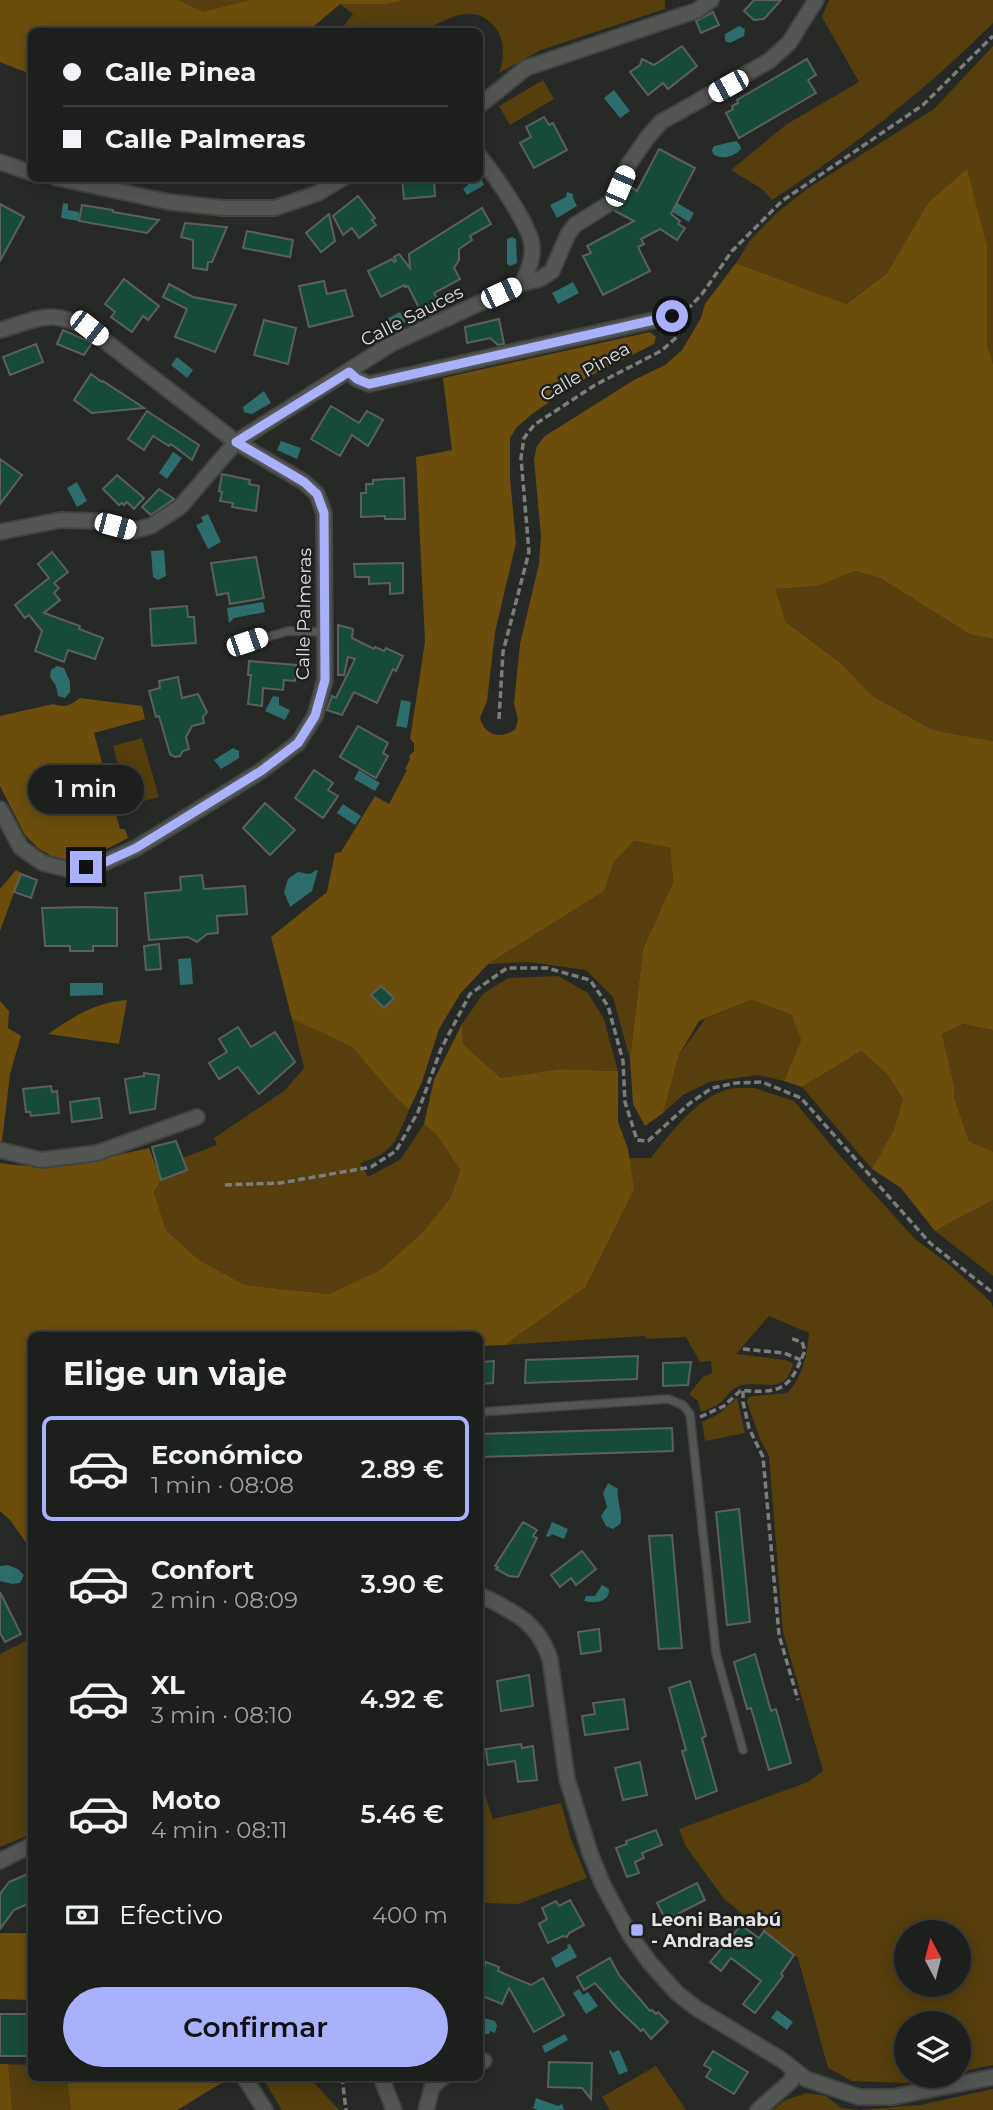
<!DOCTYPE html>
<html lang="es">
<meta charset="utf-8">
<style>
:root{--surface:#1d1f1c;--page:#252725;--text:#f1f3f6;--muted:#a0a2a3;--line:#3b3d3b;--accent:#a9b0fc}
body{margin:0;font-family:Montserrat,sans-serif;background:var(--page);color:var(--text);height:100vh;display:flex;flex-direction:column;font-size:26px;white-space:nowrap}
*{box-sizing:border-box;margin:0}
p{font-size:23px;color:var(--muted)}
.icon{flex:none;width:38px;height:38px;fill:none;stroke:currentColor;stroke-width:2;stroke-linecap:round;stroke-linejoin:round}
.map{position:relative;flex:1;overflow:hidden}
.details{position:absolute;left:28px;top:1332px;width:455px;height:749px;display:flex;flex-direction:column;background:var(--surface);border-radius:10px;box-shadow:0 4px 18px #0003,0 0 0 2px var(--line)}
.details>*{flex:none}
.guide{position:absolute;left:28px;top:28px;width:455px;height:154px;border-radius:10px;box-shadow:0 4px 18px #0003,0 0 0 2px var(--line);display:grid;align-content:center;height:154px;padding:0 35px;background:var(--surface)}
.needle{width:46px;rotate:353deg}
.fabs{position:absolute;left:894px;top:1920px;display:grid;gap:14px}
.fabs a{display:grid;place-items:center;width:77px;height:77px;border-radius:50%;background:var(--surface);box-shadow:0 4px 18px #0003,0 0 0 2px var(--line);font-size:35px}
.end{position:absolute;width:32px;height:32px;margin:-16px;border:9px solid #a9b0fc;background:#111;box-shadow:0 0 0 4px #111}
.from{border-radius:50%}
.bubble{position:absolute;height:49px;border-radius:24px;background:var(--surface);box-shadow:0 4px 18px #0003,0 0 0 2px var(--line);font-size:23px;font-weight:600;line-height:49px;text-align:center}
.car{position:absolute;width:21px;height:42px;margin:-21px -10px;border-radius:9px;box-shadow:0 0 5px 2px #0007;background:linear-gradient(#fff 24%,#345 0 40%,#fff 0 76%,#345 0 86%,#fff 0)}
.guide b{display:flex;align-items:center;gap:24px;height:66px;font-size:26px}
.guide b+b{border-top:2px solid var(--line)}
.guide i{width:18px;height:18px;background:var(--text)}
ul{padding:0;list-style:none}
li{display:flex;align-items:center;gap:21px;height:105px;margin:0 14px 10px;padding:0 21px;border:4px solid transparent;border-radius:10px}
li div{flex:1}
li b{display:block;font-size:26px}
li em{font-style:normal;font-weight:600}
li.current{border-color:var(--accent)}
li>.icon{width:63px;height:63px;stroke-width:1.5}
h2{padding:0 35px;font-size:32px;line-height:84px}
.pay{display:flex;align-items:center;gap:18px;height:77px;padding:0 35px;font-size:26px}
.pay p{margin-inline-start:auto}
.button{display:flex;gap:14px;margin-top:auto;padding:14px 35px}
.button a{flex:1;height:80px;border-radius:42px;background:var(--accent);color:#111;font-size:28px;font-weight:600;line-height:80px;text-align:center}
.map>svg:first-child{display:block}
.green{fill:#563e0d;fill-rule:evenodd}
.forest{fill:#6c4d0c}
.water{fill:#2d6d6c}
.building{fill:#174b39;stroke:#5b605e;stroke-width:2}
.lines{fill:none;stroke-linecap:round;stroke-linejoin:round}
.service-casing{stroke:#424441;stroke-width:10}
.minor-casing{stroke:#424441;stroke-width:18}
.path{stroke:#7b7d7a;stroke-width:3.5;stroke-dasharray:7 3.5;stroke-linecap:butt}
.service{stroke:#545653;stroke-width:7}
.minor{stroke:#545653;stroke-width:14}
.route{stroke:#a9b0fc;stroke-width:9}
.poi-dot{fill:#a9b0fc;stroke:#1d1f1c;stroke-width:2.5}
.labels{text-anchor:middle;stroke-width:5;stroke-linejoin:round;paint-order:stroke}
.street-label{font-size:18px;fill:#e2e3e1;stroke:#1d1f1c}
.poi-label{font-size:18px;font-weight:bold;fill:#e2e3e1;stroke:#1d1f1c;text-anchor:start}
</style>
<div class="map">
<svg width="993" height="2110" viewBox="0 0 993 2110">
<rect width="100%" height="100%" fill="#272926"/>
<g class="green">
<path d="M0,0H343L388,4L404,0H665V9L541,50L499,73C504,59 505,44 498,31C476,0 451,18 424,30C414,34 391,34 380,31C370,29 350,11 340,4L308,31L32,32L31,74L0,62Z"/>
<path d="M829,0H993V23C926,90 851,149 772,200L762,189L731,170L787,124L859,82L822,17Z"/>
<polygon points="353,14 376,31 340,31"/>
<polygon points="993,46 993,364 928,203 887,273 845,304 736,263 751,239 779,211 807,189 934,109"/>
<polygon points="543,80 554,99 510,125 499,106"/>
<polygon points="855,571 880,578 969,634 993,639 993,741 933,730 871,695 842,664 786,622 774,589 818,586"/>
<polygon points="142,738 159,797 129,805 113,746"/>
<polygon points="634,841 670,848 673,882 643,949 630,1059 613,997 586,970 528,962 488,964 604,891 614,862"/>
<polygon points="558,976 588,993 604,1019 618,1071 559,1069 501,1078 463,1044 462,1024 483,994 508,978"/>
<polygon points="751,1000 791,1013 801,1040 784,1081 758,1075 709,1082 683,1095 663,1113 679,1055 705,1019"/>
<path d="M292,1019L352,1047L393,1095L409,1110C395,1142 395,1152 360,1163L368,1177L401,1159L424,1124L437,1135L460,1170L451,1197L423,1232L380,1270L329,1294L245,1285L199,1260L166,1230L154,1192L161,1180L186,1170L182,1158L217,1145L214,1138L284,1091L304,1068Z"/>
<polygon points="963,1024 993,1030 993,1152 969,1141 954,1097 954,1084 942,1034"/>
<polygon points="861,1051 887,1074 903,1099 894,1129 872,1169 802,1087"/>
<path d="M754,1088L794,1101L840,1156L915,1239L951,1266L991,1302L993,1308V2065L959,2072V2023H906V2076H943L906,2083L852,2081L828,2068L798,1958L724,1899L685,1845L679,1829L808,1782L823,1771L783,1632L769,1456L760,1439L747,1402L749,1397L753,1396L787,1393C803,1377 807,1355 809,1333L769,1316L736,1354L786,1360L793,1364C785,1399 758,1377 737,1387C730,1390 727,1397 721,1402C716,1407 708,1409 701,1412L698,1401L689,1394L703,1377L712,1373L711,1361L700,1362L686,1337L646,1339L645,1336L505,1345L585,1288L633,1189L629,1158H651C670,1133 692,1104 722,1091C730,1087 744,1088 754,1088ZM906,1932H959V1984H906Z"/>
<polygon points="993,1200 993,1276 935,1231"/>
<polygon points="737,1398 745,1433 705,1441 702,1422 717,1415"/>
<polygon points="31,1638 31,1834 0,1847 0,1654"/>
<polygon points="480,1781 493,1819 561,1803 571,1839 587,1878 518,1904 480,1903"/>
<polygon points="0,2064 31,2065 32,2077 228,2079 177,2110 0,2110"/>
<polygon points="656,2066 686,2110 610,2110 602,2097"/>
<polygon points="262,2077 309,2077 339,2110 282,2110"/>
<polygon points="993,2089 993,2110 773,2110 785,2100 807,2093 826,2096 841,2108 860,2110 920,2105"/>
</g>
<g class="forest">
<polygon points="0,0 178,0 203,12 250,0 404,0 388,4 340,4 308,31 32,32 31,74 0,62"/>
<path d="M967,169L987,247V346L993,364V639L969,634L880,578L855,571L818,586L775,589L786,622L842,664L871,695L933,730L993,741V1030L963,1024L942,1034L954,1084V1097L969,1141L993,1152V1200L935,1231L901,1188L872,1169L894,1129L903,1099L887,1074L861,1051L802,1087L784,1081L801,1040L791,1014L751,1000L699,1021L679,1055L663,1113L645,1126L633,1104L630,1059L643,949L673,882L670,848L634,841L614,862L604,891L488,964L460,994L439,1029L422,1082L409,1110L393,1095L352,1047L292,1019L271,937L327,892L335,853L341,852L375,796L389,804L407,770L405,769L410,759L409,756L414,751V743L410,739L425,642L416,457L452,450L443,378L650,332L656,337L654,344L580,381L532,414L517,427L510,438V478L516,543L495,632L487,701L480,718C485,736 500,739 515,730L518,720L514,703L520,644L539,564L541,537L534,459L537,446L545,436L634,380L665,365L682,350L701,318L705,304L736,263L846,304L887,273L928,203Z"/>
<path d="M80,698L142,706L145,719L94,733L120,829H125L128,838L89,858L69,860L53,857L38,848L25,835L0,786V716L53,704C65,708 70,706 80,698Z"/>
<polygon points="16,870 21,873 0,931 0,889"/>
<path d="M127,1000L119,1044L48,1034C73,1017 95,1002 127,1000Z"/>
<polygon points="0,1001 9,1011 8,1028 21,1036 10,1074 2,1142 0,1141"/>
<path d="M462,1024L463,1044L501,1078L559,1069L618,1071V1122L628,1149L634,1189L585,1288L505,1345L480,1346V1335H32L31,1550L10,1520L0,1511V1163C51,1172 99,1159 149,1148L161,1180L154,1192L166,1230L199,1260L245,1285L329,1294L380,1270L423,1232L451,1197L460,1170L437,1135L424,1124L434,1080Z"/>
<polygon points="0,1933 31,1933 31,2000 0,1999"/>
<polygon points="0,2064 8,2064 12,2110 0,2110"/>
<polygon points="67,2077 227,2077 228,2079 177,2110 71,2110"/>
</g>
<g class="water">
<polygon points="739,26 745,29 744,36 730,43 725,41 725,34"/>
<polygon points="614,90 630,111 620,118 604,98"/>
<path d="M736,141L740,145L741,149C734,157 722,160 713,154L712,150L714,146Z"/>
<polygon points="480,177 484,185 467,195 463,189 468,185 469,179"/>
<polygon points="567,192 573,194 573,198 577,206 557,218 550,205 566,197"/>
<polygon points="674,201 694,213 689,222 669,210"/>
<polygon points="63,203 68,204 68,210 79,212 78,221 61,218"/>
<polygon points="512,237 516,239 517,263 510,266 507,264 507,239"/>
<polygon points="573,282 579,293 558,304 552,293"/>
<polygon points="400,312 406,322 385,333 381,331 379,323"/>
<polygon points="177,357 193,370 187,378 171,365"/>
<polygon points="264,391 271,403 252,414 244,412 243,407"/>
<polygon points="281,441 301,448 297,459 277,450"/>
<polygon points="173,452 182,458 167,479 159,473"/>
<polygon points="77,482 87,501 77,507 67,488"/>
<polygon points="208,514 221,542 208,549 196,525 203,522 201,517"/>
<polygon points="164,550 166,576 158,580 153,577 151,551"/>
<polygon points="263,602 265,612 234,618 229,623 227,608"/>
<polygon points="57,666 64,668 70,682 70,692 65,698 58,696 56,686 50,677 51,670"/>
<polygon points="273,696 279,697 279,705 290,710 285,720 265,711"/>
<polygon points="401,700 411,702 407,728 396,726"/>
<polygon points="233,748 239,751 239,758 221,769 214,760"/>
<polygon points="359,770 380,783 375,791 354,779"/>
<polygon points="343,804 361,816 355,825 337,813"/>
<polygon points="316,870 318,870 312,891 290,907 284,892 288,879 298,872 310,874"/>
<polygon points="191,958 193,984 180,985 178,959"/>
<polygon points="70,983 103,983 103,995 70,996"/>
<path d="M608,1483L618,1489C616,1500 624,1516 620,1524L613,1529L606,1526L601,1516L607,1507L603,1493Z"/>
<polygon points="552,1522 568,1529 564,1539 552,1534 549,1537 546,1536"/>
<polygon points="8,1565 18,1569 24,1575 20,1583 12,1584 0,1581 0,1566"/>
<path d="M602,1585L609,1589C610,1602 595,1604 584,1601L586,1596H595Z"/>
<polygon points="570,1944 577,1957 556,1968 551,1958 568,1948 567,1945"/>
<polygon points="579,1989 583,1995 588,1992 598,2006 586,2014 573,1993"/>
<polygon points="777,2010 793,2022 787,2030 771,2018"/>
<polygon points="480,2017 495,2021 497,2026 495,2033 490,2031 489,2034 480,2034"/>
<polygon points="565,2034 568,2040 545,2053 542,2046"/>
<polygon points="611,2050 612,2053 619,2050 628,2071 619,2075 609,2051"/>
<polygon points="536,2098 558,2106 562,2104 564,2110 538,2110 533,2108"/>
</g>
<g class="building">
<polygon points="754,0 781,0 764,19 754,20 744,11"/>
<polygon points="713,12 719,25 701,33 696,21"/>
<polygon points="682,46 697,66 668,89 663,83 648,95 630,72 640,65 642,59 654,65"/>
<polygon points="807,59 816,75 808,80 816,93 739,138 726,113 733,109 732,106 738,103 737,100"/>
<polygon points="544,117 549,125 553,123 567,150 534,168 520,143 531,137 526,127"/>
<polygon points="659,149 695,168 671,214 680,221 678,224 685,228 677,240 660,229 641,239 644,244 638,247 650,271 603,295 583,256 591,253 587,246 634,221 615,211 629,186 637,191"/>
<polygon points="402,178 434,178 435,196 404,199"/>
<polygon points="358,196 375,218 372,220 376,225 359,238 352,228 343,235 333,216"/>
<polygon points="0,204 24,217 0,261"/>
<polygon points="82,205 113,210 113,212 159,220 147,233 79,221"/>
<polygon points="482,208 491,224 470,236 472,240 459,249 459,260 454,268 460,279 434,293 439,301 420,310 408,286 405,287 404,285 381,297 368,271 392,259 394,262 396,261 394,257 399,254 410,268 409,254"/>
<polygon points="329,214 335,241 321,252 306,233"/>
<polygon points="185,223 227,227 212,262 208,262 207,270 193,268 193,240 181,237"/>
<polygon points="247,231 293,240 290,257 243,248"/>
<polygon points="124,279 159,306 148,320 143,316 132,332 111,317 115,312 105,304"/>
<polygon points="324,281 327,294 345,290 353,316 309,327 299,286"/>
<polygon points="169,284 193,297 236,305 215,352 175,337 187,309 163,297"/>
<polygon points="499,319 504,344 498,345 490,338 467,343 465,327"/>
<polygon points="264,320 296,328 288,364 254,355"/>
<polygon points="63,330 92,343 84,355 57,344"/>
<polygon points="36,344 43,362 10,375 3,357"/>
<polygon points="91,374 102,382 103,381 144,408 92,413 74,400"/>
<polygon points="331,406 359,423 367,411 383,420 368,446 352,435 340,456 311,439"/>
<polygon points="147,411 199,445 192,460 171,444 169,446 153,436 144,450 128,439"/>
<polygon points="0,459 22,475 0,504"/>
<polygon points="222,474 250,480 249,484 259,486 256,511 232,507 233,503 220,501 222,492 219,491"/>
<polygon points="117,475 144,498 134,509 127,502 124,505 122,503 119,505 103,489"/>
<polygon points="404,478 405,519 385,519 385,516 361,517 361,493 366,493 366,484 373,484 373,480"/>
<polygon points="159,489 174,499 151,515 142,507"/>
<polygon points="52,552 68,572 54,583 59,588 54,593 60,600 44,613 80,626 79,629 103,638 95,659 68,650 64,662 35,651 42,631 29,615 25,618 15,605 49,578 38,564"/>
<polygon points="256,557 264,598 230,604 228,593 217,595 211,563"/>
<polygon points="403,563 403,593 390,594 390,583 369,584 369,577 355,577 354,564"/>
<polygon points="187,606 188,617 194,617 196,643 152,646 150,609"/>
<polygon points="338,625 353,629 352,638 374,649 375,647 384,651 386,648 403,656 396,671 393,669 377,703 354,692 342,715 327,710 332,696 336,698 355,659 348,657 344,675 338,675"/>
<polygon points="249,661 296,665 295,681 284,680 283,690 263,688 262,706 248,704 251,675 248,675"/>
<polygon points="178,677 182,698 198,694 207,712 203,717 204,723 192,726 186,737 189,749 183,751 180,756 175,757 170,754 159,716 156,717 149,691 160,688 159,681"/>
<polygon points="358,726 388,743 383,753 388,756 376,778 340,757"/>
<polygon points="314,770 333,783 328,790 338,796 323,818 295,798"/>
<polygon points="265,803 295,830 270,855 243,828"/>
<polygon points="21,874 37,880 31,898 14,892"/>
<polygon points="202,875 204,889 245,886 247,914 217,916 218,933 207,934 197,942 188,937 149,940 145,893 181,890 180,877"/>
<polygon points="87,907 117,908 117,946 93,946 93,951 70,951 70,946 45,946 42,908"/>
<polygon points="159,944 161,969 146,970 144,946"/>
<polygon points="381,986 394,998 384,1008 371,995"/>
<polygon points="238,1027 251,1047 275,1032 295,1062 259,1094 238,1067 219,1079 209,1063 227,1052 219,1039"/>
<polygon points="144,1073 159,1075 155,1109 130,1113 125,1079 144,1076"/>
<polygon points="51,1086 52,1092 57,1091 59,1113 31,1116 30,1112 26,1112 23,1089"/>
<polygon points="99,1098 102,1118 72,1122 70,1102"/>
<polygon points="176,1141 187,1170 161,1180 152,1147"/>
<polygon points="638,1356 637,1379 525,1383 526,1360"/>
<polygon points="494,1361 493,1383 480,1384 480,1362"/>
<polygon points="691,1362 688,1385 663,1386 663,1363"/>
<polygon points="672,1428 673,1451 480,1457 480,1434"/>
<polygon points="739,1509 750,1622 727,1625 716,1512"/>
<polygon points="523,1522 537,1530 533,1536 537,1538 518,1577 509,1576 496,1569 498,1567 495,1566"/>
<polygon points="672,1535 682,1648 659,1649 649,1536"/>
<polygon points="582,1551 596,1569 576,1585 571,1578 560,1587 551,1575"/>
<polygon points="0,1592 21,1634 5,1642 0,1633"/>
<polygon points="599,1629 601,1651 581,1654 578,1632"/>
<polygon points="755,1654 771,1711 776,1709 791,1763 769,1770 751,1708 747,1709 734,1662"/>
<polygon points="529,1675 533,1706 501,1711 497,1681"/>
<polygon points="690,1681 706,1736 702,1738 717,1791 696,1799 682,1751 686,1750 669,1688"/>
<polygon points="624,1699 628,1729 585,1735 582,1716 595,1714 593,1703"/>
<polygon points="521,1744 522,1748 533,1746 537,1780 518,1782 515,1761 488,1765 486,1749"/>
<polygon points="640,1762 647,1795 623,1800 615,1768"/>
<polygon points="656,1830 662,1845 642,1853 644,1858 635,1862 639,1873 627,1877 616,1848 627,1844 626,1841"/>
<polygon points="32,1872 32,1902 14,1910 0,1929 0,1894 9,1882"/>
<polygon points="697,1883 705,1900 666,1920 657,1903"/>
<polygon points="570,1900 584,1925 569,1933 567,1937 563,1936 548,1943 539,1924 547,1919 542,1908 556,1901 559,1906"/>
<polygon points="741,1925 759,1938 764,1931 794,1955 781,1974 783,1976 755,2013 743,2004 761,1981 731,1958 721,1971 710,1962"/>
<polygon points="610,1958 619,1975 650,2011 652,2010 656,2014 658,2012 668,2022 651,2039 643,2029 641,2031 617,2008 595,1983 584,1990 577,1977"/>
<polygon points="486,1962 499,1967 498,1971 531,1985 543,1978 564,2015 534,2032 509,1988 502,2004 480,1995 480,1979"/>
<rect x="0" y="2014" width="32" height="42"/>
<polygon points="713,2051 748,2072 734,2094 706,2077 711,2069 704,2065"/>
<polygon points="549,2062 592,2063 591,2099 582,2088 548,2087"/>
</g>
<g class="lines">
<defs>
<g id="service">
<polyline points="231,648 288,631 325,632"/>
<polyline points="480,1412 668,1399 683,1405 690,1414 716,1653 743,1750"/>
</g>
<g id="minor">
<polyline points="480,105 526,68 698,10 711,0"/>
<polyline points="0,162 32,173"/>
<polyline points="57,178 169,202 223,208 275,208 318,193 343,178"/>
<polyline points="523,283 540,279 552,271 568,234 575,225 610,203 629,164 647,138 661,122 769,61 789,43 816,0"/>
<path d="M0,330C40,319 48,308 88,328L236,442L304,482L317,494L324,513L325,680L315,716L298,743L261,771L208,804L136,848L101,864L71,870L43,863L21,848L0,809"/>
<polyline points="349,372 357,379 369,384 672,316"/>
<path d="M0,532L61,520L97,521L132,531L151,526L180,507L236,442L391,344L523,283C528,270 533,260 532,246C531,226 493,173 480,157"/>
<polyline points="0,1150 41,1160 97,1153 197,1117"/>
<path d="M480,1595C513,1611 538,1622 550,1659L567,1779L590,1853L603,1885L630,1935L650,1963L677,1993L696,2008L782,2060L806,2079L859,2097H893L993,2077"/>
<polyline points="0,1861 32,1845"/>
<polyline points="480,2062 484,2061"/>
<polyline points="244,2077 265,2110"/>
<polyline points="381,2077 394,2110"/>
<polyline points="426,2110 432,2087 443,2077"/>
<polyline points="758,2110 791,2081 794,2070"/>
</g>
</defs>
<use href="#service" class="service-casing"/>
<use href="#minor" class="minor-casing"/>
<g class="path">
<polyline points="687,310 702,294 732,251 782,201 923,105 993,36"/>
<polyline points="499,719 503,652 529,552 521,458 524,438 534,425 595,385 661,351 678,336 679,328"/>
<polyline points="225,1185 280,1183 371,1167 396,1151 418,1112 441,1049 470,994 507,968 547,968 590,980 608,1006 623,1061 625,1102 637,1140 648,1141 690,1103 712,1088 736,1083 762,1082 801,1098 930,1243 993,1293"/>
<polyline points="743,1349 784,1353 801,1360"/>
<polyline points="743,1391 743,1402 749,1428 763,1457 779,1635 798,1700"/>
<path d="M700,1417L724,1406L740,1391C748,1390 755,1392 763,1391C791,1391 795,1372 805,1351L802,1342L789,1338"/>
<polyline points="342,2077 346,2110"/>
</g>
<use href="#service" class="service"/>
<use href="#minor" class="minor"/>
</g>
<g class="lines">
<polyline class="route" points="86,867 101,864 136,848 261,771 298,743 315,716 325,680 324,513 317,494 304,482 236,442 349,372 357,379 369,384 672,316"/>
</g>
<rect class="poi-dot" x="630" y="1923" width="14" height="14" rx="3.5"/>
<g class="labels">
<g class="street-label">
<text transform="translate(412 316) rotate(-27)" y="6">Calle Sauces</text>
<text transform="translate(585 372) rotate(-30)" y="6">Calle Pinea</text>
<text transform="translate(304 614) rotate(-89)" y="6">Calle Palmeras</text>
</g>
<g class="poi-label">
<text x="651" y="1926">Leoni Banabú<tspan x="651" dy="21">- Andrades</tspan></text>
</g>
</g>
</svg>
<div class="fabs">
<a><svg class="needle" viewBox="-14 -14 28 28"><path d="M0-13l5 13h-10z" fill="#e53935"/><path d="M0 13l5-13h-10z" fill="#a0a2a3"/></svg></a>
<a><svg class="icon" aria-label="layers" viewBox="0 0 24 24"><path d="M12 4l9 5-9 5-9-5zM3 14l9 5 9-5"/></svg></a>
</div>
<i class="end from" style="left:672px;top:316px"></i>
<i class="end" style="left:86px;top:867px"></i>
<div class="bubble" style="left:28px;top:765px;width:116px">1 min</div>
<i class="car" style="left:728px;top:86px;rotate:241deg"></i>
<i class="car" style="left:620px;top:186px;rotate:23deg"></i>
<i class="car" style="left:501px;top:293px;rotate:65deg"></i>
<i class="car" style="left:89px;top:328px;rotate:128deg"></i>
<i class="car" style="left:115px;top:526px;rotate:105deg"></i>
<i class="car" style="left:247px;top:642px;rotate:71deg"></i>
<div class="guide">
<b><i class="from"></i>Calle Pinea</b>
<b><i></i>Calle Palmeras</b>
</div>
<section class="details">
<h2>Elige un viaje</h2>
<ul>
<li class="current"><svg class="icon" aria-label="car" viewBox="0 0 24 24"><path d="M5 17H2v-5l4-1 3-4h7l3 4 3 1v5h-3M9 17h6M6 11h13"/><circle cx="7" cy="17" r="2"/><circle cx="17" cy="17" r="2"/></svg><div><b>Económico</b><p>1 min · 08:08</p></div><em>2.89 €</em></li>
<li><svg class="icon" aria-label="car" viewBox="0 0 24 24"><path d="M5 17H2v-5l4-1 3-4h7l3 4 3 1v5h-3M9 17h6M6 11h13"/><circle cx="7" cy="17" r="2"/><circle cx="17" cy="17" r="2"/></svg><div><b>Confort</b><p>2 min · 08:09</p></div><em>3.90 €</em></li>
<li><svg class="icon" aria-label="car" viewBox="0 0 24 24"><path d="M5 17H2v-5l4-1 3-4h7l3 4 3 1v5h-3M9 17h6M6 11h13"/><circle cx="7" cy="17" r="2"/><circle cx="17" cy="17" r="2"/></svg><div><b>XL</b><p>3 min · 08:10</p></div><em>4.92 €</em></li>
<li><svg class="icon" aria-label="car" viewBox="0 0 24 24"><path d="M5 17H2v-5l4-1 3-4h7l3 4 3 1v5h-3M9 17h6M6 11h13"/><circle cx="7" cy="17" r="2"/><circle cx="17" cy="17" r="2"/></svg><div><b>Moto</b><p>4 min · 08:11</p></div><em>5.46 €</em></li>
</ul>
<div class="pay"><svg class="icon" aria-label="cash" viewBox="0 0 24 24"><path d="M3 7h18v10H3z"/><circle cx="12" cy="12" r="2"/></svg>Efectivo<p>400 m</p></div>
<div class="button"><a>Confirmar</a></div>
</section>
</div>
